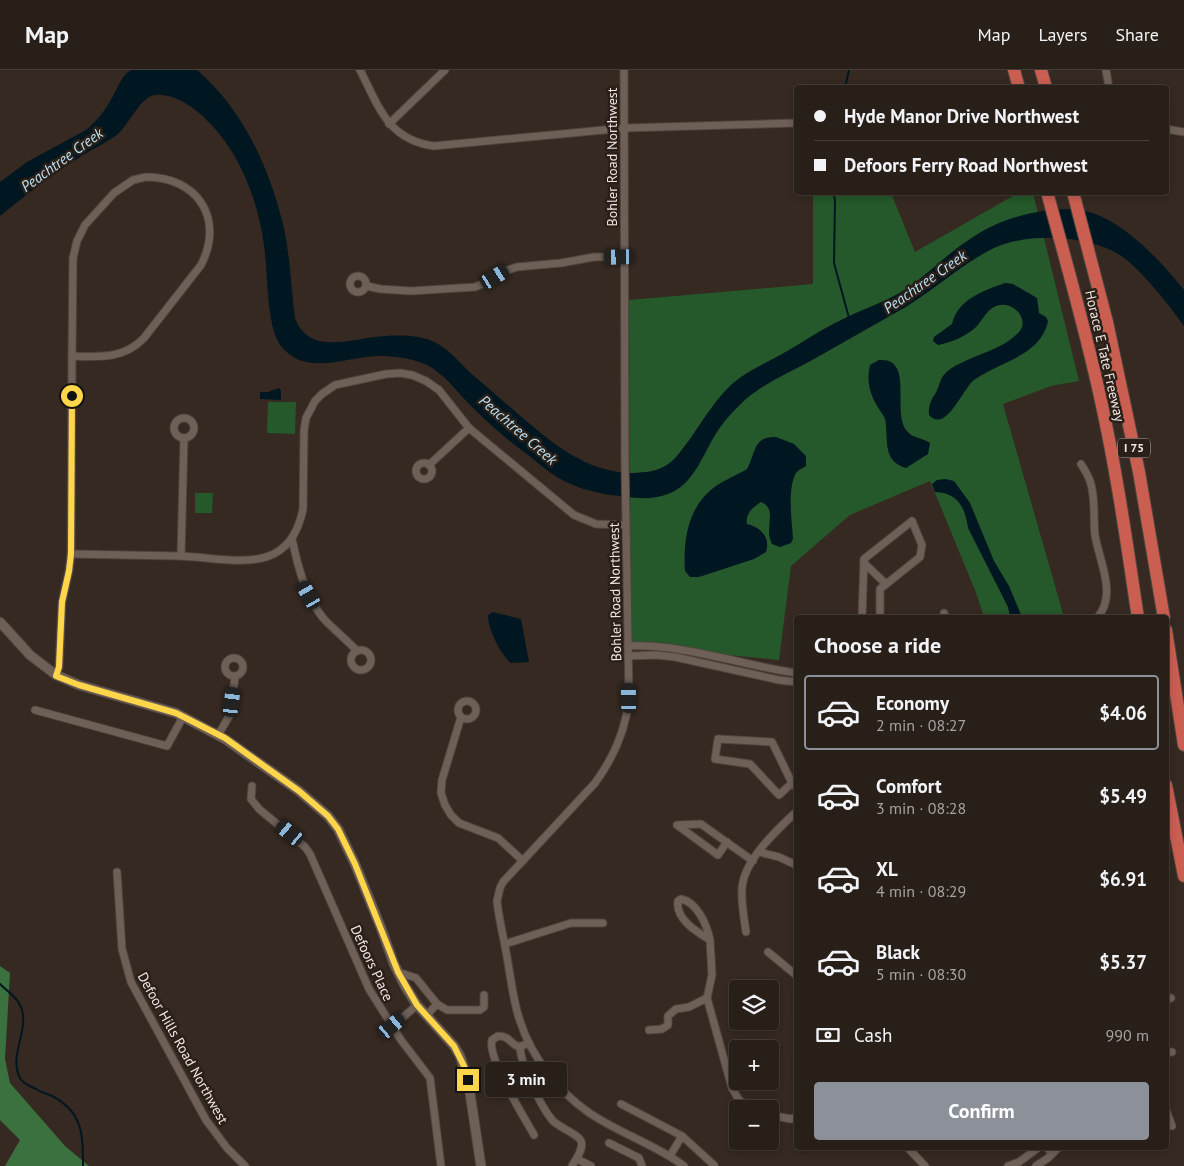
<!DOCTYPE html>
<meta charset="utf-8">
<style>
:root{--surface:#281f19;--page:#302722;--text:#f1f3f6;--muted:#a5a2a2;--line:#443d38;--accent:#8c9099}
body{margin:0;font-family:"PT Sans",sans-serif;background:var(--page);color:var(--text);height:100vh;display:flex;flex-direction:column;font-size:19px;white-space:nowrap}
*{box-sizing:border-box;margin:0}
p{font-size:16px;color:var(--muted)}
.icon{flex:none;width:28px;height:28px;fill:none;stroke:currentColor;stroke-width:2;stroke-linecap:round;stroke-linejoin:round}
.map{position:relative;flex:1;overflow:hidden}
.panel{position:absolute;left:794px;top:545px;width:375px;height:535px;display:flex;flex-direction:column;background:var(--surface);border-radius:5px;box-shadow:0 2px 8px #0003,0 0 0 1px var(--line)}
.panel>*{flex:none}
.banner{position:absolute;left:794px;top:15px;width:375px;height:110px;border-radius:5px;box-shadow:0 2px 8px #0003,0 0 0 1px var(--line);display:grid;align-content:center;height:110px;padding:0 20px;background:var(--surface)}
.tools{position:absolute;left:729px;top:910px;display:grid;gap:10px}
.tools a{display:grid;place-items:center;width:50px;height:50px;border-radius:5px;background:var(--surface);box-shadow:0 2px 8px #0003,0 0 0 1px var(--line);font-size:25px}
.end{position:absolute;width:22px;height:22px;margin:-11px;border:6px solid #ffd54a;background:#111;box-shadow:0 0 0 2px #111}
.from{border-radius:50%}
.bubble{position:absolute;height:35px;border-radius:5px;background:var(--surface);box-shadow:0 2px 8px #0003,0 0 0 1px var(--line);font-size:16px;font-weight:700;line-height:35px;text-align:center}
.car{position:absolute;width:15px;height:30px;margin:-15px -8px;border-radius:6px;box-shadow:0 0 4px 1px #0007;background:linear-gradient(#222 24%,#8ab4d8 0 40%,#222 0 76%,#8ab4d8 0 86%,#222 0)}
.banner b{display:flex;align-items:center;gap:18px;height:48px;font-size:19px}
.banner b+b{border-top:1px solid var(--line)}
.banner i{width:12px;height:12px;background:var(--text)}
ul{padding:0;list-style:none}
li{display:flex;align-items:center;gap:15px;height:75px;margin:0 10px 8px;padding:0 10px;border:2px solid transparent;border-radius:5px}
li div{flex:1}
li b{display:block;font-size:19px}
li em{font-style:normal;font-weight:700}
li.selected{border-color:var(--accent)}
li>.icon{width:45px;height:45px;stroke-width:1.5}
h2{padding:0 20px;font-size:22px;line-height:60px}
.pay{display:flex;align-items:center;gap:12px;height:55px;padding:0 20px;font-size:19px}
.pay p{margin-inline-start:auto}
.action{display:flex;gap:10px;margin-top:auto;padding:10px 20px}
.action a{flex:1;height:58px;border-radius:5px;background:var(--accent);color:#fff;font-size:20px;font-weight:700;line-height:58px;text-align:center}
header{display:flex;align-items:center;gap:30px;box-sizing:border-box;height:70px;padding:0 25px;background:var(--surface);border-bottom:1px solid var(--line)}
header strong{font-size:24px}
nav{display:flex;gap:28px;margin-inline-start:auto;font-size:18px}
.map>svg:first-child{display:block}
.green{fill:#25582a}
.forest{fill:#3a713e}
.water{fill:#001621}
.lines{fill:none;stroke-linecap:round;stroke-linejoin:round}
.stream{stroke:#001621;stroke-width:2}
.minor-casing{stroke:#4f453e;stroke-width:9}
.tertiary-casing{stroke:#4f453e;stroke-width:11}
.motorway-casing{stroke:#4f453e;stroke-width:14}
.minor{stroke:#6e6057;stroke-width:7}
.tertiary{stroke:#6e6057;stroke-width:9}
.motorway{stroke:#c95e51;stroke-width:12}
.route{stroke:#ffd54a;stroke-width:6}
.labels{text-anchor:middle;stroke-width:5;stroke-linejoin:round;paint-order:stroke}
.shield{fill:#2b2018;stroke:#b4aba5;stroke-width:1}
.shield-label{font-size:12px;font-weight:bold;fill:#efe7e2}
.street-label{font-size:14px;fill:#efe7e2;stroke:#2b2018}
.water-label{font-size:15px;font-style:italic;fill:#b9e2f6;stroke:#2b2018}
</style>
<header>
<strong>Map</strong>
<nav><a>Map</a><a>Layers</a><a>Share</a></nav>
</header>
<div class="map">
<svg width="1184" height="1096" viewBox="0 0 1184 1096">
<rect width="100%" height="100%" fill="#352921"/>
<g class="green">
<polygon points="813,123 891,123 915,182 1018,123 1033,123 1079,311 1051,316 1003,334 1064,547 984,547 975,520 930,411 850,445 791,496 779,590 630,575 629,230 813,214"/>
<polygon points="268,332 296,332 295,364 267,363"/>
<polygon points="195,423 213,423 212,443 195,443"/>
</g>
<polygon class="forest" points="0,896 10,903 5,989 10,1013 65,1076 89,1096 5,1096 20,1070 0,1050"/>
<g class="water">
<path d="M131,0H197C242,38 269,97 283,154C290,184 291,217 295,248C307,283 346,271 374,267C392,265 416,264 432,271C449,278 460,294 473,305C488,318 503,331 518,344C552,373 586,403 634,403C645,402 655,402 665,396C676,390 682,379 690,369C703,350 715,330 732,314C747,301 766,293 782,284C803,272 822,259 843,249C859,241 876,235 892,227C922,212 944,185 973,167C994,153 1018,145 1043,141C1057,139 1071,138 1085,141C1122,149 1161,191 1184,220V256C1170,236 1140,198 1120,185C1087,164 1023,162 990,180C957,197 930,224 897,242C869,258 842,273 814,289C791,302 766,312 746,329C734,340 723,352 715,365C698,394 690,425 650,428C637,429 623,426 610,425C592,422 573,417 557,407C549,402 540,395 532,388C510,372 491,356 472,337C457,322 444,303 425,294C410,288 394,286 378,286C346,287 305,307 281,276C266,257 268,201 264,175C257,125 237,75 198,42C187,33 170,23 155,25C140,27 130,53 118,64C105,74 90,80 77,89C50,105 25,126 0,146V112L27,92L86,60C98,50 106,39 113,26C119,16 121,6 131,0Z"/>
<path d="M1005,213L1013,214L1037,228L1039,243L1046,247L1048,251C1041,286 999,292 974,310C963,318 946,364 929,345C928,337 931,330 935,324C939,318 939,312 943,306C957,288 1001,283 1019,262C1030,250 1014,233 1001,235C988,236 984,249 976,257C967,266 950,273 938,275L933,271L934,267L952,254C958,229 983,221 1005,213Z"/>
<path d="M879,290C915,287 891,342 907,361C912,368 923,368 930,373L928,384L906,398C881,391 889,367 885,349C884,346 881,342 879,339C870,325 866,311 870,295Z"/>
<polygon points="279,318 281,321 281,330 260,329 260,322 268,322"/>
<path d="M776,367L794,374L806,386V396C803,398 798,400 796,403C787,419 792,451 793,469L791,473L780,477L772,474C770,470 769,466 769,462C769,450 774,437 761,432C753,437 745,444 747,454C760,457 771,467 766,482L754,489L699,507H690L685,501C683,469 688,436 716,416C726,409 737,405 747,399C756,383 753,366 776,367Z"/>
<path d="M945,409L954,411L970,433L994,491L1009,516L1022,547H1010L1008,537L968,458C965,437 958,423 935,422L932,414L937,410Z"/>
<path d="M493,542L521,549L529,592L511,593C500,584 488,559 488,545Z"/>
</g>
<g class="lines">
<g class="stream">
<polyline points="845,18 849,0"/>
<polyline points="833,122 835,130 834,193 849,248"/>
<path d="M0,914C5,919 12,924 17,930C35,954 7,983 20,1008C23,1014 30,1016 36,1019C40,1022 45,1023 50,1025C83,1041 83,1064 83,1096"/>
</g>
<defs>
<g id="minor">
<path d="M360,0C379,37 388,70 434,76L625,58L796,53"/>
<path d="M624,0L625,393L629,628C626,660 614,687 595,713L503,812L500,818L497,831C499,850 504,869 507,887C511,909 513,931 520,951C531,986 558,1021 588,1042C618,1063 655,1074 684,1096"/>
<polyline points="1106,0 1109,18"/>
<polyline points="389,54 445,0"/>
<polyline points="1166,59 1184,62"/>
<path d="M146,107C197,107 225,148 201,195L144,268C124,289 100,287 72,286L73,188L77,171L85,155L114,123L133,110Z"/>
<circle cx="358" cy="214" r="8"/>
<polyline points="367,216 380,219 411,221 475,217 485,213 505,201 517,197 561,193 594,187 625,187"/>
<circle cx="184" cy="358" r="10"/>
<circle cx="424" cy="401" r="8"/>
<path d="M1081,394C1084,399 1088,405 1090,411C1096,428 1093,448 1095,465C1099,491 1118,525 1097,548"/>
<polyline points="429,395 469,358"/>
<path d="M292,469C298,497 305,525 323,548C334,560 346,569 357,581"/>
<path d="M71,484C107,485 142,485 178,486C229,487 289,510 303,439L304,361L306,348L315,331L322,324L335,315L386,304L400,303L412,305L426,311L439,320L469,358L574,445L596,454L626,455"/>
<polyline points="181,486 184,368"/>
<polyline points="864,493 886,514"/>
<polyline points="944,543 946,548"/>
<polyline points="862,548 864,489 912,451 922,475 920,487 880,519 880,548"/>
<path d="M628,576C686,574 740,595 796,603"/>
<circle cx="361" cy="590" r="10"/>
<polyline points="628,586 656,585 675,587 779,610 796,612"/>
<circle cx="234" cy="597" r="9"/>
<polyline points="56,605 59,597 62,532 69,501 71,484 72,286"/>
<circle cx="467" cy="640" r="9"/>
<polyline points="35,640 167,676 183,647"/>
<polyline points="461,647 442,710 441,723 445,735 451,745 459,753 498,768 523,791"/>
<polyline points="218,665 231,643 235,606"/>
<polyline points="792,713 779,725 750,694 715,689 718,669 772,672 792,713 796,717"/>
<polyline points="252,716 251,729 259,739 305,777 310,784 369,919 401,970 430,1008 441,1096"/>
<polyline points="727,772 718,785 677,755 701,754 753,791"/>
<polyline points="759,782 779,787 796,795"/>
<polyline points="117,802 122,879 131,912 206,1050 227,1078 245,1096"/>
<path d="M746,862C744,847 741,833 742,818C744,790 777,760 796,742"/>
<path d="M710,870C707,855 697,832 681,829L678,831C675,849 697,862 710,870L712,905L707,928L732,1018L739,1030L752,1039"/>
<polyline points="505,874 571,853 603,853"/>
<polyline points="768,882 796,905"/>
<polyline points="398,902 416,908 437,934 447,940 480,940 484,937 484,925"/>
<polyline points="1166,930 1171,928"/>
<polyline points="426,946 437,934"/>
<polyline points="392,957 417,935"/>
<polyline points="649,960 662,959 668,955 668,946 676,939 689,937 707,928"/>
<path d="M529,973L519,977C509,973 510,966 498,966L492,970C487,988 524,1047 534,1065"/>
<path d="M520,976C520,994 541,1037 553,1051C559,1057 579,1065 581,1071C584,1079 576,1089 572,1096"/>
<polyline points="1166,983 1172,982"/>
<polyline points="621,1034 682,1066 714,1095"/>
<polyline points="1166,1040 1172,1056"/>
<polyline points="770,1045 791,1049 796,1047"/>
<polyline points="609,1073 639,1088 642,1096"/>
<polyline points="908,1078 925,1096"/>
<polyline points="1047,1078 1053,1083"/>
<polyline points="670,1086 682,1066"/>
<polyline points="577,1089 591,1096"/>
<polyline points="1008,1096 1019,1092 1038,1078"/>
<polyline points="1036,1096 1048,1088 1058,1078"/>
</g>
<polyline id="tertiary" points="0,552 30,585 56,605 79,615 176,643 225,669 299,721 328,746 338,759 355,794 381,858 394,894 405,916 417,935 454,976 460,986 468,1010 481,1096"/>
<g id="motorway">
<polyline points="1014,0 1019,18"/>
<polyline points="1041,0 1046,18"/>
<path d="M1047,122C1066,192 1086,261 1101,331C1117,403 1127,475 1138,548"/>
<polyline points="1073,122 1107,252 1139,402 1164,548"/>
<polyline points="1166,560 1184,675"/>
<polyline points="1166,715 1184,806"/>
</g>
</defs>
<use href="#minor" class="minor-casing"/>
<use href="#tertiary" class="tertiary-casing"/>
<use href="#motorway" class="motorway-casing"/>
<use href="#minor" class="minor"/>
<use href="#tertiary" class="tertiary"/>
<use href="#motorway" class="motorway"/>
</g>
<g class="lines">
<polyline class="route" points="72,326 71,484 69,501 62,532 59,597 56,606 79,615 176,643 225,668 299,721 328,746 338,759 355,794 398,902 417,935 454,976 464,996 468,1010"/>
</g>
<g class="labels">
<rect class="shield" x="1118" y="368.5" width="32" height="19" rx="4"/>
<g class="shield-label">
<text x="1134" y="382">I 75</text>
</g>
<g class="street-label">
<text transform="translate(612 87) rotate(-90)" y="5">Bohler Road Northwest</text>
<text transform="translate(1105 286) rotate(77)" y="5">Horace E Tate Freeway</text>
<text transform="translate(615 522) rotate(-91)" y="5">Bohler Road Northwest</text>
<text transform="translate(372 893) rotate(65)" y="5">Defoors Place</text>
<text transform="translate(183 978) rotate(61)" y="5">Defoor Hills Road Northwest</text>
</g>
<g class="water-label">
<text transform="translate(62 90) rotate(-36)" y="5">Peachtree Creek</text>
<text transform="translate(925 212) rotate(-35)" y="5">Peachtree Creek</text>
<text transform="translate(518 360) rotate(41)" y="5">Peachtree Creek</text>
</g>
</g>
</svg>
<div class="tools">
<a><svg class="icon" aria-label="layers" viewBox="0 0 24 24"><path d="M12 4l9 5-9 5-9-5zM3 14l9 5 9-5"/></svg></a>
<a>+</a>
<a>−</a>
</div>
<i class="end from" style="left:72px;top:326px"></i>
<i class="end" style="left:468px;top:1010px"></i>
<div class="bubble" style="left:485px;top:992px;width:82px">3 min</div>
<i class="car" style="left:619px;top:187px;rotate:269deg"></i>
<i class="car" style="left:495px;top:207px;rotate:59deg"></i>
<i class="car" style="left:309px;top:525px;rotate:330deg"></i>
<i class="car" style="left:629px;top:628px;rotate:359deg"></i>
<i class="car" style="left:232px;top:632px;rotate:7deg"></i>
<i class="car" style="left:290px;top:763px;rotate:310deg"></i>
<i class="car" style="left:392px;top:956px;rotate:50deg"></i>
<div class="banner">
<b><i class="from"></i>Hyde Manor Drive Northwest</b>
<b><i></i>Defoors Ferry Road Northwest</b>
</div>
<section class="panel">
<h2>Choose a ride</h2>
<ul>
<li class="selected"><svg class="icon" aria-label="car" viewBox="0 0 24 24"><path d="M5 17H2v-5l4-1 3-4h7l3 4 3 1v5h-3M9 17h6M6 11h13"/><circle cx="7" cy="17" r="2"/><circle cx="17" cy="17" r="2"/></svg><div><b>Economy</b><p>2 min · 08:27</p></div><em>$4.06</em></li>
<li><svg class="icon" aria-label="car" viewBox="0 0 24 24"><path d="M5 17H2v-5l4-1 3-4h7l3 4 3 1v5h-3M9 17h6M6 11h13"/><circle cx="7" cy="17" r="2"/><circle cx="17" cy="17" r="2"/></svg><div><b>Comfort</b><p>3 min · 08:28</p></div><em>$5.49</em></li>
<li><svg class="icon" aria-label="car" viewBox="0 0 24 24"><path d="M5 17H2v-5l4-1 3-4h7l3 4 3 1v5h-3M9 17h6M6 11h13"/><circle cx="7" cy="17" r="2"/><circle cx="17" cy="17" r="2"/></svg><div><b>XL</b><p>4 min · 08:29</p></div><em>$6.91</em></li>
<li><svg class="icon" aria-label="car" viewBox="0 0 24 24"><path d="M5 17H2v-5l4-1 3-4h7l3 4 3 1v5h-3M9 17h6M6 11h13"/><circle cx="7" cy="17" r="2"/><circle cx="17" cy="17" r="2"/></svg><div><b>Black</b><p>5 min · 08:30</p></div><em>$5.37</em></li>
</ul>
<div class="pay"><svg class="icon" aria-label="cash" viewBox="0 0 24 24"><path d="M3 7h18v10H3z"/><circle cx="12" cy="12" r="2"/></svg>Cash<p>990 m</p></div>
<div class="action"><a>Confirm</a></div>
</section>
</div>
